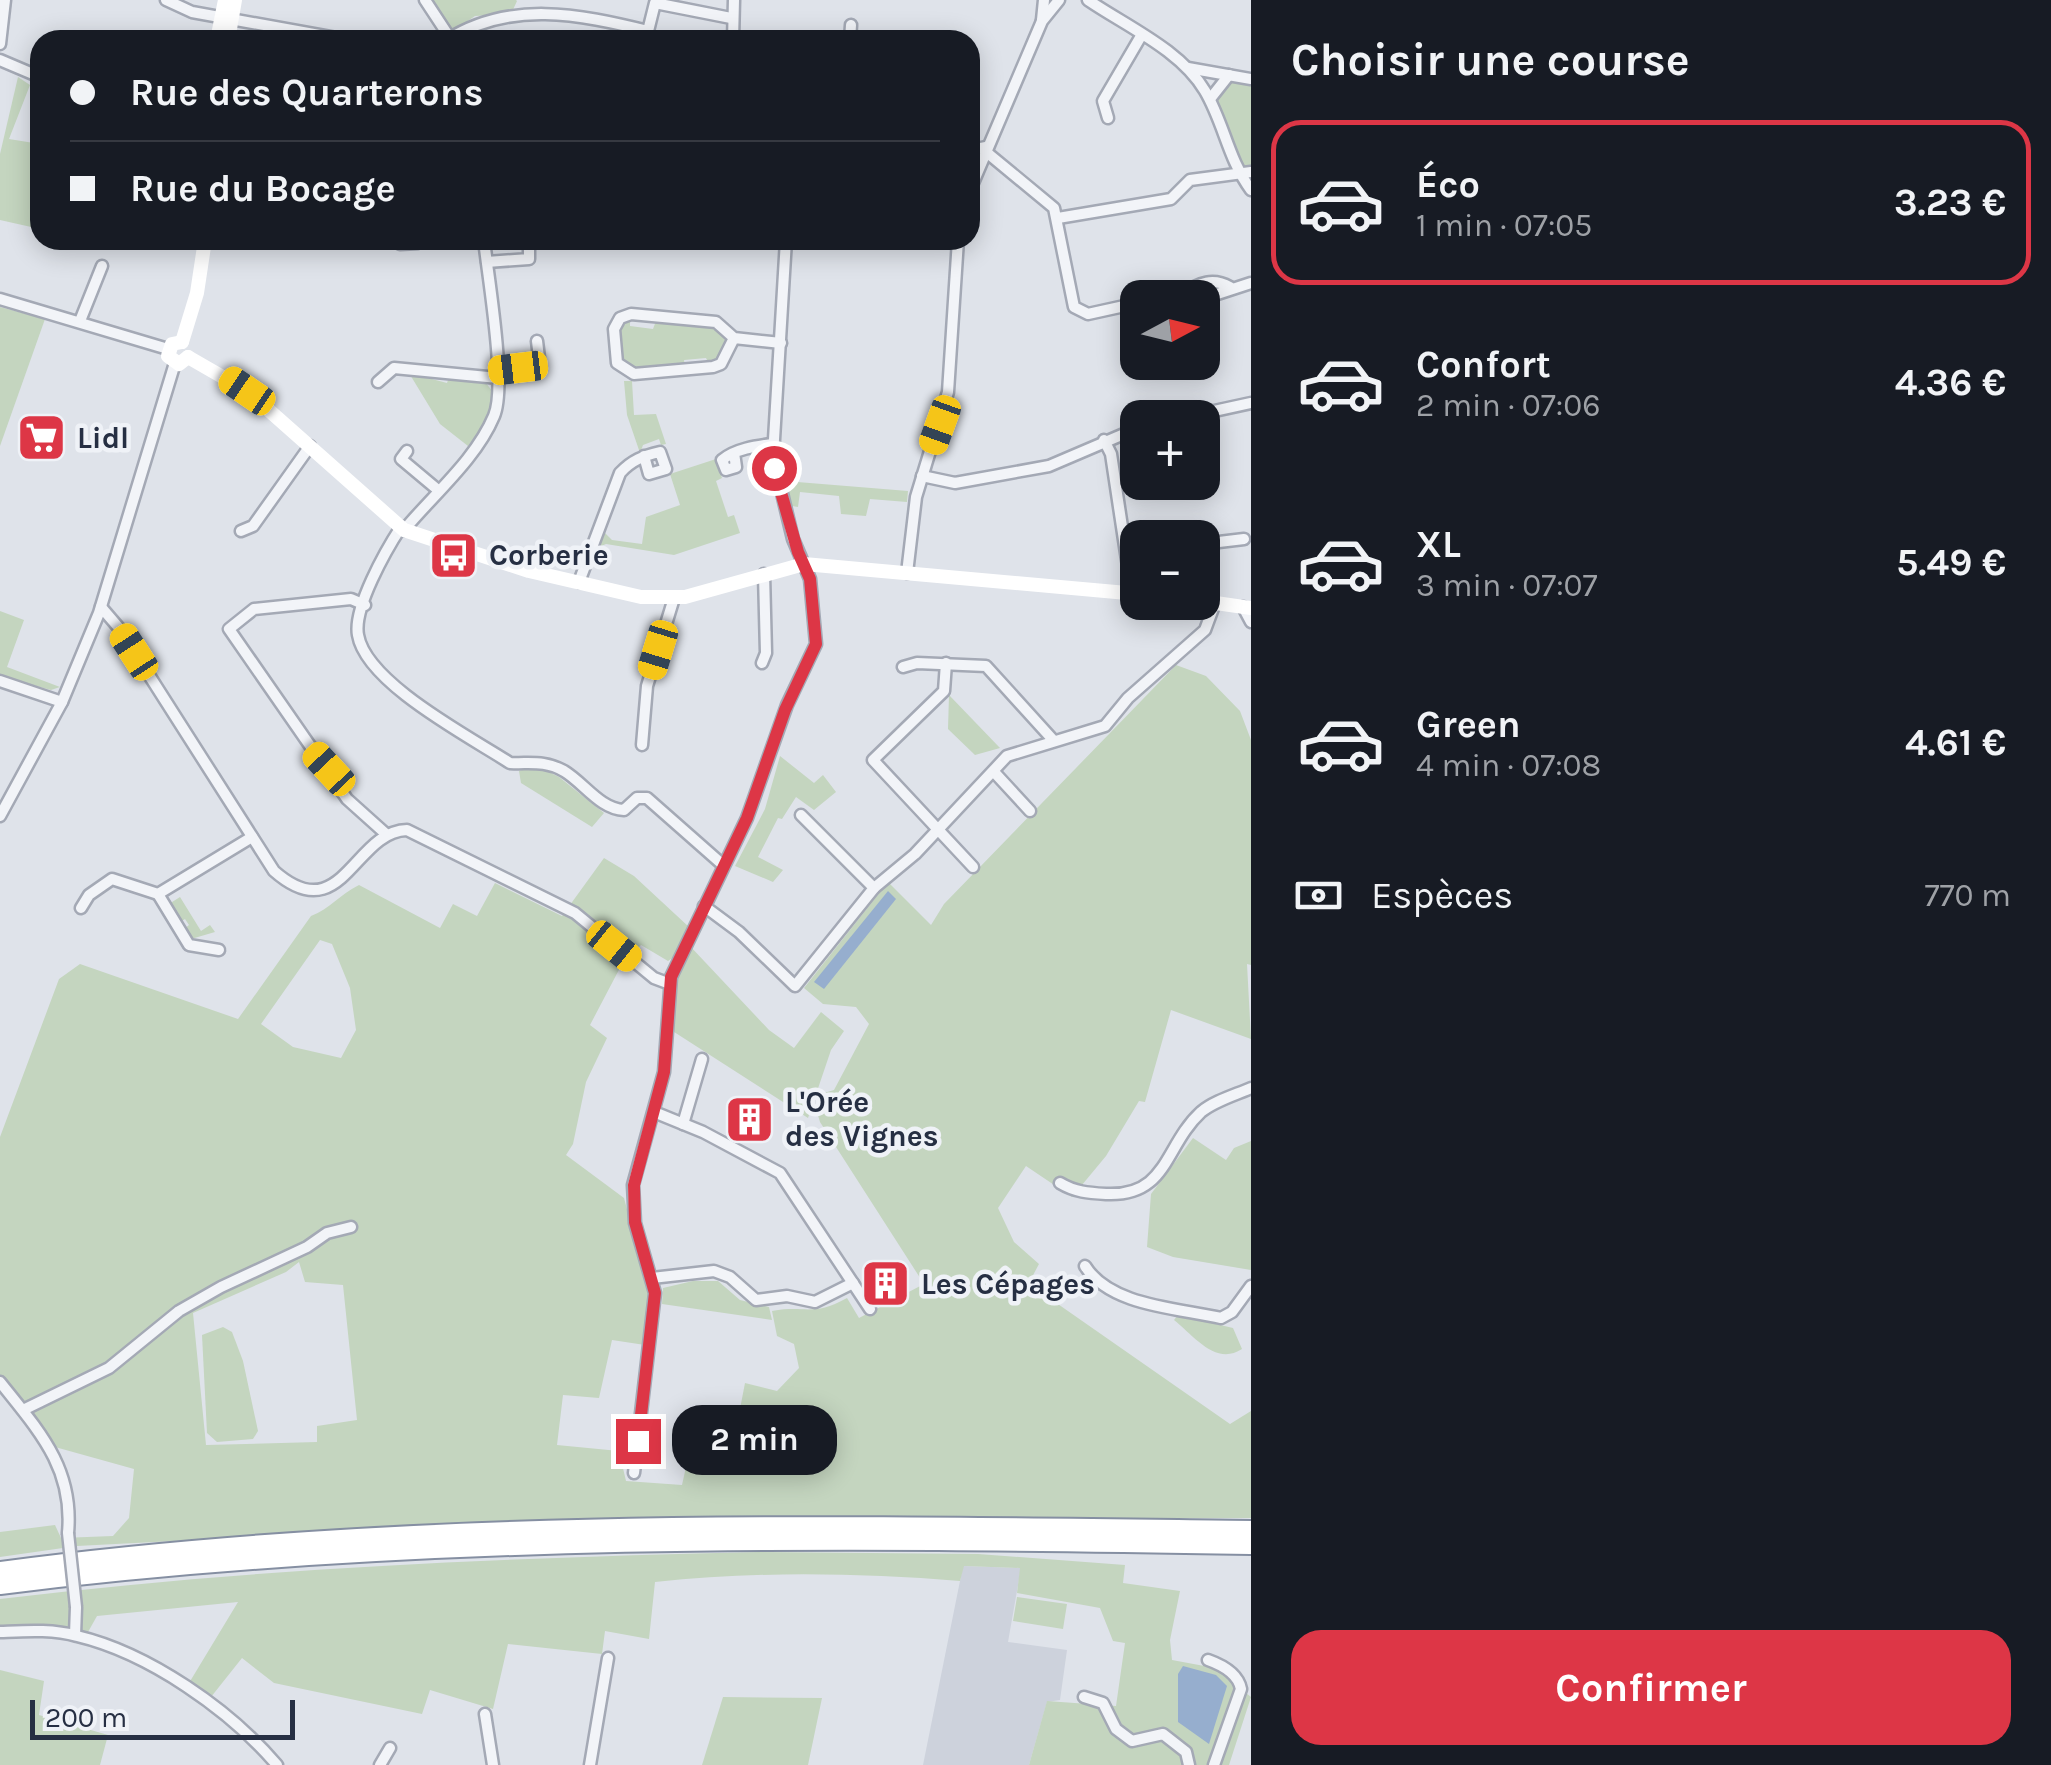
<!DOCTYPE html>
<html lang="fr">
<meta charset="utf-8">
<style>
:root{--surface:#171b24;--page:#20242c;--text:#f1f3f6;--muted:#9ea1a6;--line:#363941;--accent:#dd3646}
body{margin:0;font-family:Karla,sans-serif;background:var(--page);color:var(--text);height:100vh;display:flex;flex-direction:column;font-size:38px;white-space:nowrap}
*{box-sizing:border-box;margin:0}
p{font-size:32px;color:var(--muted)}
.icon{flex:none;width:55px;height:55px;fill:none;stroke:currentColor;stroke-width:2;stroke-linecap:round;stroke-linejoin:round}
.map{position:relative;flex:1;overflow:hidden}
.side{display:flex;flex-direction:column;background:var(--surface);width:800px}
.side>*{flex:none}
.top-card{position:absolute;left:30px;top:30px;width:950px;height:220px;border-radius:30px;box-shadow:0 5px 25px #0003;display:grid;align-content:center;height:220px;padding:0 40px;background:var(--surface)}
.needle{width:65px;rotate:83deg}
.tools{position:absolute;left:1120px;top:280px;display:grid;gap:20px}
.tools a{display:grid;place-items:center;width:100px;height:100px;border-radius:20px;background:var(--surface);box-shadow:0 5px 25px #0003;font-size:50px}
.scale{position:absolute;left:30px;bottom:25px;width:265px;box-sizing:border-box;padding-left:10px;border:5px solid #262f43;border-top:0;font-size:28px;line-height:35px;white-space:nowrap;color:#262f43;-webkit-text-stroke:8px #eff2f7;paint-order:stroke}
.end{position:absolute;width:45px;height:45px;margin:-22px;border:12px solid #dd3646;background:#fff;box-shadow:0 0 0 5px #fff}
.from{border-radius:50%}
.bubble{position:absolute;height:70px;border-radius:30px;background:var(--surface);box-shadow:0 5px 25px #0003;font-size:32px;font-weight:700;line-height:70px;text-align:center}
.car{position:absolute;width:30px;height:60px;margin:-30px -15px;border-radius:12px;box-shadow:0 0 8px 2px #0007;background:linear-gradient(#f5c518 24%,#345 0 40%,#f5c518 0 76%,#345 0 86%,#f5c518 0)}
.top-card b{display:flex;align-items:center;gap:35px;height:95px;font-size:38px}
.top-card b+b{border-top:2px solid var(--line)}
.top-card i{width:25px;height:25px;background:var(--text)}
ul{padding:0;list-style:none}
li{display:flex;align-items:center;gap:30px;height:165px;margin:0 20px 15px;padding:0 20px;border:5px solid transparent;border-radius:30px}
li div{flex:1}
li b{display:block;font-size:38px}
li em{font-style:normal;font-weight:700}
li.active{border-color:var(--accent)}
li>.icon{width:90px;height:90px;stroke-width:1.5}
h2{padding:0 40px;font-size:45px;line-height:120px}
.pay{display:flex;align-items:center;gap:25px;height:110px;padding:0 40px;font-size:38px}
.pay p{margin-inline-start:auto}
.action{display:flex;gap:20px;margin-top:auto;padding:20px 40px}
.action a{flex:1;height:115px;border-radius:30px;background:var(--accent);color:#fff;font-size:40px;font-weight:700;line-height:115px;text-align:center}
main{display:flex;flex:1;min-height:0}
.map>svg:first-child{display:block}
.built{fill:#cdd2dc}
.green{fill:#c4d5bf;fill-rule:evenodd}
.water{fill:#96aece}
.lines{fill:none;stroke-linecap:round;stroke-linejoin:round}
.street-casing{stroke:#a4a9b5;stroke-width:15}
.highway-casing{stroke:#858fa2;stroke-width:22}
.street{stroke:#f2f4f8;stroke-width:10}
.secondary{stroke:#fff;stroke-width:14}
.highway{stroke:#fff;stroke-width:18}
.street-bridge-casing{stroke:#a4a9b5;stroke-width:15;stroke-linecap:butt}
.street-bridge{stroke:#f2f4f8;stroke-width:10}
.route{stroke:#dd3646;stroke-width:12}
.labels{text-anchor:middle;stroke-width:9;stroke-linejoin:round;paint-order:stroke}
.poi-label{font-size:30px;font-weight:bold;fill:#262f43;stroke:#eff2f7;text-anchor:start}
</style>
<main>
<div class="map">
<svg width="1251" height="1765" viewBox="0 0 1251 1765">
<rect width="100%" height="100%" fill="#dfe3ea"/>
<polygon class="built" points="963,1566 1021,1568 1008,1642 1067,1650 1060,1700 1047,1702 1029,1765 923,1765"/>
<g class="green">
<polygon points="427,0 516,0 517,1 511,14 475,16 453,31"/>
<polygon points="18,77 30,85 9,139 40,144 40,229 0,220 0,154"/>
<polygon points="1234,79 1251,84 1251,170 1240,166 1215,103 1221,88"/>
<polygon points="0,307 45,319 0,446"/>
<polygon points="630,318 630,326 653,329 656,321 720,326 727,335 722,358 709,364 706,358 684,360 685,366 631,370 623,364 619,331"/>
<polygon points="409,373 447,383 449,377 485,382 494,393 488,420 468,446 440,424"/>
<polygon points="624,381 632,381 634,415 656,414 666,444 661,445 659,439 643,445 640,453 627,415"/>
<polygon points="716,459 722,478 716,481 728,517 734,515 740,533 674,555 606,544 599,547 605,533 612,540 642,544 646,517 680,505 670,474"/>
<polygon points="785,481 908,491 907,502 870,499 866,516 841,514 839,496 800,492 798,507 792,506"/>
<polygon points="0,611 24,620 7,667 60,687 51,690 0,676"/>
<path d="M1176,665L1206,676L1240,711L1251,740V965L1247,964L1251,1039L1171,1010L1145,1102L1139,1101L1106,1156L1072,1197L1026,1166L998,1208L1014,1242L1039,1264L1031,1279L1055,1302L1230,1424L1251,1411V1518L584,1520L77,1546L0,1557V1532L55,1525L61,1538L113,1536L129,1518L134,1469L55,1447L22,1399L0,1377V1137L59,979L80,964L238,1019L311,916C330,909 340,894 359,885L440,928L453,904L477,916L495,883L562,916L604,858L634,876L689,927L678,954L668,961L641,945L622,964L590,1025L607,1038L586,1082L573,1144L566,1155L624,1198L650,1296L645,1345L612,1340L599,1398L563,1395L557,1445L619,1451L626,1481L682,1485L699,1408L739,1414L745,1383L777,1391L799,1368L794,1344L777,1336L772,1311C806,1305 813,1317 847,1298L859,1318L924,1284L820,1122L817,1112L824,1093L834,1090L869,1024L856,1007L823,1004L804,988L888,882L931,925L944,904ZM320,940L332,944L350,988L356,1030L341,1058L293,1047L261,1024ZM299,1262L305,1282L343,1285L357,1420L317,1426V1442L206,1445L193,1313L286,1272Z"/>
<polygon points="949,695 1000,748 975,755 948,729"/>
<polygon points="780,756 814,783 823,775 836,792 814,810 796,797 782,819 778,818 758,857 783,870 773,882 735,866 765,809"/>
<polygon points="535,765 559,777 604,813 592,827 521,783 519,771"/>
<polygon points="180,897 201,931 210,925 215,932 191,939 184,929 189,925 185,919 180,922 169,904"/>
<polygon points="689,945 769,1030 794,1048 821,1012 844,1031 831,1050 808,1118 671,1030 674,981"/>
<polygon points="1193,1138 1226,1160 1234,1148 1251,1141 1251,1270 1173,1257 1147,1247 1151,1194"/>
<polygon points="693,1281 718,1281 740,1300 769,1307 772,1320 662,1304 663,1288"/>
<path d="M1178,1315L1233,1328L1242,1349C1216,1366 1195,1337 1174,1320Z"/>
<polygon points="223,1327 232,1332 243,1361 258,1431 253,1439 217,1442 207,1433 202,1335"/>
<path d="M759,1552L978,1554L1125,1565L1123,1583L1180,1591L1170,1640L1172,1660L1215,1668L1251,1697L1229,1765H1029L1047,1701L1116,1706L1125,1643L1113,1641L1100,1608L1017,1593L1020,1568L964,1566L960,1581C858,1573 757,1571 655,1582L649,1639L605,1631L602,1654L508,1644L493,1709L430,1690L422,1714L274,1683L242,1658L211,1697L189,1683L238,1602L97,1616L88,1632L0,1627V1599C253,1568 505,1558 759,1552Z"/>
<polygon points="1017,1597 1067,1604 1063,1629 1013,1621"/>
<polygon points="0,1670 44,1681 39,1715 108,1735 100,1765 0,1765"/>
<polygon points="723,1697 822,1698 808,1765 702,1765"/>
</g>
<g class="water">
<polygon points="888,891 896,899 824,989 814,982"/>
<polygon points="1183,1666 1216,1675 1227,1686 1209,1744 1178,1722 1178,1674"/>
</g>
<g class="lines">
<defs>
<g id="street">
<polyline points="166,0 192,12 347,40"/>
<polyline points="425,0 450,38"/>
<path d="M1088,0C1126,26 1181,50 1205,91C1224,123 1228,159 1251,190"/>
<polyline points="1042,20 1044,0"/>
<path d="M447,40C510,0 579,14 648,31L655,3L731,18"/>
<polyline points="733,40 734,0"/>
<polyline points="850,40 851,25"/>
<polyline points="0,44 5,0"/>
<polyline points="0,60 40,77"/>
<polyline points="1188,68 1251,79"/>
<polyline points="1210,99 1229,75"/>
<polyline points="1108,118 1103,101 1141,36"/>
<polyline points="970,150 986,147"/>
<polyline points="985,151 1054,208 1074,307 1088,314 1138,303"/>
<polyline points="970,190 1042,21 1059,0"/>
<polyline points="1058,218 1171,199 1190,180 1251,172"/>
<polyline points="283,240 309,240"/>
<polyline points="399,240 400,244 418,243"/>
<polyline points="487,262 529,259 529,240"/>
<polyline points="1167,298 1185,294"/>
<path d="M1191,298L1185,294C1198,282 1214,278 1230,287"/>
<polyline points="0,299 168,349"/>
<polyline points="1202,299 1251,283"/>
<polyline points="80,321 102,266"/>
<polyline points="734,338 721,364 713,367 634,374 617,363 614,329 620,318 631,314 716,322 734,338 781,343"/>
<polyline points="497,371 540,366 537,341"/>
<polyline points="378,382 394,368 498,378"/>
<polyline points="1182,418 1251,403"/>
<polyline points="1104,440 1111,454 1132,593"/>
<polyline points="407,451 401,459 438,490"/>
<path d="M734,453L736,467L726,470L722,460C735,449 756,446 772,444"/>
<polyline points="922,476 955,483 1049,466 1138,428"/>
<path d="M401,527C386,550 353,608 358,635C366,683 470,737 510,763C530,764 544,760 564,771C584,783 600,809 624,810L637,798H647L723,865"/>
<path d="M404,530C434,494 476,459 494,416C507,386 488,277 484,240"/>
<polyline points="241,531 253,526 310,446"/>
<polyline points="1202,544 1244,539"/>
<polyline points="907,573 916,497 948,392 958,240"/>
<path d="M579,582L620,473C632,460 643,456 660,452L666,469L649,474L644,456"/>
<polyline points="365,605 351,599 254,609 229,629 347,799 386,834"/>
<path d="M101,607L119,628L274,871C342,931 354,831 407,830L575,913L654,978L670,984"/>
<polyline points="1243,607 1251,622"/>
<polyline points="762,663 766,653 764,574"/>
<polyline points="946,663 944,691 873,760 973,867"/>
<polyline points="903,667 917,663 986,666 1054,741"/>
<polyline points="0,681 62,702"/>
<polyline points="642,745 647,686 674,598"/>
<polyline points="995,773 1030,811"/>
<polyline points="0,816 62,702 99,613 175,363"/>
<polyline points="874,888 915,854 1007,756 1105,726 1128,698 1205,630 1215,603"/>
<polyline points="158,894 189,945 219,950"/>
<polyline points="704,906 739,932 795,986 874,888 801,815"/>
<polyline points="81,908 89,895 112,879 158,894 252,837"/>
<polyline points="654,1112 703,1132 780,1173 870,1309"/>
<polyline points="683,1124 702,1059"/>
<path d="M1060,1183C1075,1192 1088,1193 1106,1194C1168,1197 1164,1146 1201,1112C1214,1101 1235,1095 1251,1088"/>
<path d="M1085,1266C1110,1306 1177,1308 1221,1318L1232,1312L1251,1286"/>
<polyline points="652,1278 714,1271 730,1277 756,1300 787,1296 815,1302 853,1283"/>
<path d="M0,1382C39,1431 74,1468 68,1533"/>
<polyline points="23,1410 109,1368 179,1311 221,1287 307,1247 327,1233 351,1227"/>
<polyline points="634,1473 655,1293 635,1223 633,1185 664,1072 671,977 747,818 787,705 816,644 810,579 793,539 773,456 786,240"/>
<path d="M0,1632C26,1631 52,1629 77,1636C149,1653 230,1710 277,1765"/>
<polyline points="75,1635 76,1607"/>
<path d="M1208,1660C1222,1665 1238,1673 1241,1689L1214,1765"/>
<polyline points="1084,1697 1103,1703 1116,1729 1132,1741 1163,1734 1186,1752 1189,1765"/>
<polyline points="485,1714 493,1765"/>
<polyline points="380,1765 390,1748"/>
<polyline points="590,1765 608,1658"/>
</g>
<g id="highway">
<path d="M0,1571C414,1516 834,1525 1251,1530"/>
<path d="M0,1585C415,1533 834,1538 1251,1545"/>
</g>
</defs>
<use href="#street" class="street-casing"/>
<use href="#highway" class="highway-casing"/>
<use href="#street" class="street"/>
<g class="secondary">
<polyline points="217,40 225,0"/>
<polyline points="228,40 235,0"/>
<polyline points="182,342 197,293 205,240"/>
<polyline points="182,342 172,344 168,356 179,364 188,357"/>
<polyline points="188,357 247,391 404,530 529,571 641,597 685,597 804,564 1138,594"/>
<polyline points="1202,601 1251,608"/>
</g>
<use href="#highway" class="highway"/>
<defs>
<polyline id="street-bridge" points="68,1533 76,1607"/>
</defs>
<use href="#street-bridge" class="street-bridge-casing"/>
<use href="#street-bridge" class="street-bridge"/>
</g>
<g class="lines">
<polyline class="route" points="638,1441 655,1293 635,1222 634,1185 664,1072 671,977 747,818 785,710 816,644 810,579 798,552 774,468"/>
</g>
<defs>
<symbol id="supermarket-square" viewBox="-11 -11 22 22"><rect x="-9" y="-9" width="18" height="18" rx="4" fill="#dd3646" stroke="#eff2f7"/><path d="M-6-5.5h2.5l.6 2H6L4.5 2H-2.5L-4.4-4H-6ZM-1.5 3.2a1.3 1.3 0 1 0 .1 0ZM3 3.2a1.3 1.3 0 1 0 .1 0Z" fill="#fff"/></symbol>
<symbol id="bus-square" viewBox="-11 -11 22 22"><rect x="-9" y="-9" width="18" height="18" rx="4" fill="#dd3646" stroke="#eff2f7"/><path d="M-5-6H5V4H4V6H2V4H-2V6H-4V4H-5ZM-3.5-4V0h7V-4ZM-3.5 1.2v1.5H-2V1.2ZM2 1.2v1.5H3.5V1.2Z" fill="#fff"/></symbol>
<symbol id="building-square" viewBox="-11 -11 22 22"><rect x="-9" y="-9" width="18" height="18" rx="4" fill="#dd3646" stroke="#eff2f7"/><path d="M-4-6H4V6H1V3H-1V6H-4ZM-2.5-4.3h1.7v1.8h-1.7ZM.8-4.3h1.7v1.8H.8ZM-2.5-1h1.7V.8h-1.7ZM.8-1h1.7V.8H.8Z" fill="#fff"/></symbol>
</defs>
<g fill-rule="evenodd">
<use href="#supermarket-square" x="14" y="410" width="55" height="55"/>
<use href="#bus-square" x="426" y="528" width="55" height="55"/>
<use href="#building-square" x="722" y="1092" width="55" height="55"/>
<use href="#building-square" x="858" y="1256" width="55" height="55"/>
</g>
<g class="labels">
<g class="poi-label">
<text x="77" y="448">Lidl</text>
<text x="489" y="565">Corberie</text>
<text x="785" y="1112">L'Orée<tspan x="785" dy="34">des Vignes</tspan></text>
<text x="921" y="1294">Les Cépages</text>
</g>
</g>
</svg>
<div class="tools">
<a><svg class="needle" viewBox="-14 -14 28 28"><path d="M0-13l5 13h-10z" fill="#e53935"/><path d="M0 13l5-13h-10z" fill="#9ea1a6"/></svg></a>
<a>+</a>
<a>−</a>
</div>
<div class="scale">200 m</div>
<i class="end from" style="left:774px;top:468px"></i>
<i class="end" style="left:638px;top:1441px"></i>
<div class="bubble" style="left:672px;top:1405px;width:165px">2 min</div>
<i class="car" style="left:518px;top:368px;rotate:263deg"></i>
<i class="car" style="left:247px;top:391px;rotate:304deg"></i>
<i class="car" style="left:940px;top:425px;rotate:200deg"></i>
<i class="car" style="left:658px;top:650px;rotate:197deg"></i>
<i class="car" style="left:134px;top:652px;rotate:327deg"></i>
<i class="car" style="left:329px;top:769px;rotate:317deg"></i>
<i class="car" style="left:614px;top:946px;rotate:129deg"></i>
<div class="top-card">
<b><i class="from"></i>Rue des Quarterons</b>
<b><i></i>Rue du Bocage</b>
</div>
</div>
<section class="side">
<h2>Choisir une course</h2>
<ul>
<li class="active"><svg class="icon" aria-label="car" viewBox="0 0 24 24"><path d="M5 17H2v-5l4-1 3-4h7l3 4 3 1v5h-3M9 17h6M6 11h13"/><circle cx="7" cy="17" r="2"/><circle cx="17" cy="17" r="2"/></svg><div><b>Éco</b><p>1 min · 07:05</p></div><em>3.23 €</em></li>
<li><svg class="icon" aria-label="car" viewBox="0 0 24 24"><path d="M5 17H2v-5l4-1 3-4h7l3 4 3 1v5h-3M9 17h6M6 11h13"/><circle cx="7" cy="17" r="2"/><circle cx="17" cy="17" r="2"/></svg><div><b>Confort</b><p>2 min · 07:06</p></div><em>4.36 €</em></li>
<li><svg class="icon" aria-label="car" viewBox="0 0 24 24"><path d="M5 17H2v-5l4-1 3-4h7l3 4 3 1v5h-3M9 17h6M6 11h13"/><circle cx="7" cy="17" r="2"/><circle cx="17" cy="17" r="2"/></svg><div><b>XL</b><p>3 min · 07:07</p></div><em>5.49 €</em></li>
<li><svg class="icon" aria-label="car" viewBox="0 0 24 24"><path d="M5 17H2v-5l4-1 3-4h7l3 4 3 1v5h-3M9 17h6M6 11h13"/><circle cx="7" cy="17" r="2"/><circle cx="17" cy="17" r="2"/></svg><div><b>Green</b><p>4 min · 07:08</p></div><em>4.61 €</em></li>
</ul>
<div class="pay"><svg class="icon" aria-label="cash" viewBox="0 0 24 24"><path d="M3 7h18v10H3z"/><circle cx="12" cy="12" r="2"/></svg>Espèces<p>770 m</p></div>
<div class="action"><a>Confirmer</a></div>
</section>
</main>
